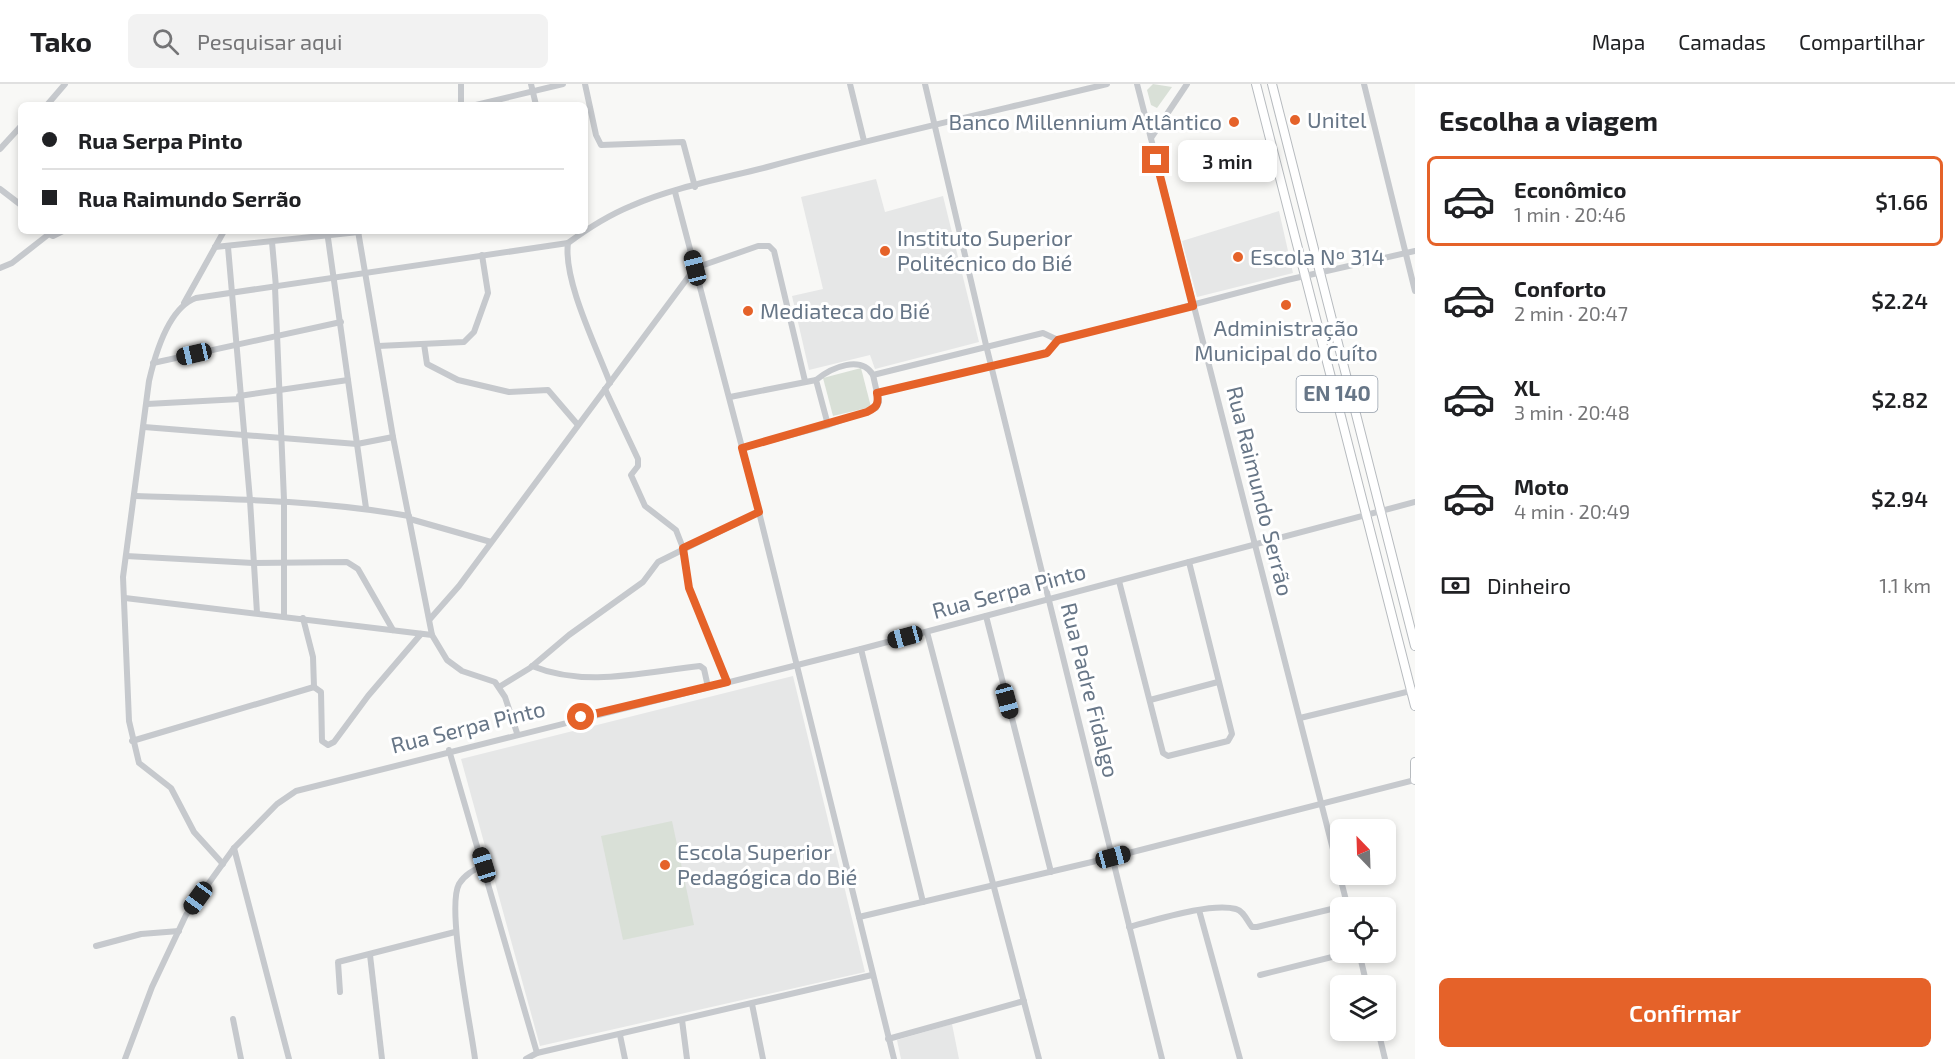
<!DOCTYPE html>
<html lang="pt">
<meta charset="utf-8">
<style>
:root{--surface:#fff;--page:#f2f2f2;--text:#202124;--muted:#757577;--line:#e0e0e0;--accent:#e56229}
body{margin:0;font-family:"Exo 2",sans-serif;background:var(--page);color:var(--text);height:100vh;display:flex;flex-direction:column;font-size:22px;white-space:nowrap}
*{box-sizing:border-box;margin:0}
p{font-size:20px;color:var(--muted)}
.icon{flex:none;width:33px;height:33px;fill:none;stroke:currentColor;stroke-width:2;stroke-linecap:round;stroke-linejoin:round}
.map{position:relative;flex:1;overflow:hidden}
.panel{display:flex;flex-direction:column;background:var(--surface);width:540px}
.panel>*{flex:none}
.banner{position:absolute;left:18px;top:18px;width:570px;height:132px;border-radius:9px;box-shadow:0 3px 9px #0003;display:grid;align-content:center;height:132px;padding:0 24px;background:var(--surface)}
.needle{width:39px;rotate:337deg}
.buttons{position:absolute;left:1330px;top:735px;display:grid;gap:12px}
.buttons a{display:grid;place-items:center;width:66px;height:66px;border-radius:9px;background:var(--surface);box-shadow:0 3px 9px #0003;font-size:30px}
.end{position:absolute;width:27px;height:27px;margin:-14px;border:8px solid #e56229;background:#fff;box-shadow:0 0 0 3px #fff}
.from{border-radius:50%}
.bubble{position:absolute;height:42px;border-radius:9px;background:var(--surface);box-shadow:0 3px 9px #0003;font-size:20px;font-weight:600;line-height:42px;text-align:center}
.car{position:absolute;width:18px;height:36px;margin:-18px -9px;border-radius:8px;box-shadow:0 0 4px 2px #0007;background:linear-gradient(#222 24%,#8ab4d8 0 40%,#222 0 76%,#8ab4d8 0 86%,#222 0)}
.banner b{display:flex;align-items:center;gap:21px;height:57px;font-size:22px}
.banner b+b{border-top:2px solid var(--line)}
.banner i{width:15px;height:15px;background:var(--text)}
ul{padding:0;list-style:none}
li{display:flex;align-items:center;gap:18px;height:90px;margin:0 12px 9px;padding:0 12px;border:3px solid transparent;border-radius:9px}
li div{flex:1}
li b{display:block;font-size:22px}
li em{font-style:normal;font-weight:600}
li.current{border-color:var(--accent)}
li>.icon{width:54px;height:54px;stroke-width:1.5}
h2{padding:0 24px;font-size:27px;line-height:72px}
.pay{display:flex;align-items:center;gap:15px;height:66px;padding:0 24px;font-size:22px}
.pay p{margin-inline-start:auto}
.cta{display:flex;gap:12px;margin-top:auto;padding:12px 24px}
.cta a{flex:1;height:69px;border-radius:9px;background:var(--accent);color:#fff;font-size:24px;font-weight:600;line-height:69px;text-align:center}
header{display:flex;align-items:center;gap:36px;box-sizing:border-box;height:84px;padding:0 30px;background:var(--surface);border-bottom:2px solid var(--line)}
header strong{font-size:28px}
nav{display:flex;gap:33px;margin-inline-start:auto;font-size:21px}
.search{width:420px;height:54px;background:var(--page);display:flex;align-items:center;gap:15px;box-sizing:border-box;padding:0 21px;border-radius:9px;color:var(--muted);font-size:22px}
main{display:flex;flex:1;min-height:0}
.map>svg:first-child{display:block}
.built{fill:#e6e7e7}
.green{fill:#d9e0d7}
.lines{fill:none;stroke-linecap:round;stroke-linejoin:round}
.major-casing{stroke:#b7bbbf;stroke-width:10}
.minor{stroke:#c6c9cd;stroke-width:6}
.major{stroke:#fff;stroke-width:8}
.route{stroke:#e56229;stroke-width:8}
.poi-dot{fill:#e56229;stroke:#fff;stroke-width:2}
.labels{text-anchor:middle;stroke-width:6;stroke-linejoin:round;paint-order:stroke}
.shield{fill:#fff;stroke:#959fab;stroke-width:1.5}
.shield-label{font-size:21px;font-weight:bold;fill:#677687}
.poi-label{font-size:22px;fill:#677687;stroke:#fff;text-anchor:start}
.street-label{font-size:22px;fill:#677687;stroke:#fff}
</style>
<header>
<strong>Tako</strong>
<div class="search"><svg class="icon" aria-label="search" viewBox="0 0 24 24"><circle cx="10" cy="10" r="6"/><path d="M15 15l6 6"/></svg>Pesquisar aqui</div>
<nav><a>Mapa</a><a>Camadas</a><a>Compartilhar</a></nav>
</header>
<main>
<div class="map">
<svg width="1415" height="975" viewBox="0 0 1415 975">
<rect width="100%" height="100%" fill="#f8f8f6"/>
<g class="built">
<polygon points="876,95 885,128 943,112 979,258 875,285 870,271 809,286 792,212 823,205 801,113"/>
<polygon points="1279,127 1293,189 1197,213 1182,157"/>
<polygon points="793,592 865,888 540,962 461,675"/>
<polygon points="952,940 959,975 901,975 897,956"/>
</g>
<g class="green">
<polygon points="1153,0 1172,3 1157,24 1151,21 1147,6"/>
<polygon points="861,284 871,323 833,332 823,294"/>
<polygon points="672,737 694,841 623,856 601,752"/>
</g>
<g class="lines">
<defs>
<g id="major">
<polyline points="1256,0 1415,622"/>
<polyline points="1272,0 1415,562"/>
<polyline points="1415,678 1415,696"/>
</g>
</defs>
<use href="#major" class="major-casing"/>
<g class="minor">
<polyline points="461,0 461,21"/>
<polyline points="531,0 536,21"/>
<polyline points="585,0 596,51 601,61 683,58 695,103"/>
<polyline points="850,0 864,57"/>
<polyline points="925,0 986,261 1162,975"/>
<polyline points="1137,0 1348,824"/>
<polyline points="1364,0 1415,207"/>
<polyline points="47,21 65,0"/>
<polyline points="476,21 563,0"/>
<polyline points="1151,54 1187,0"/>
<polyline points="0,65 21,42"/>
<polyline points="0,105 21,121"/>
<polyline points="675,108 759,428 894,975"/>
<polyline points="327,147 366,424"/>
<polyline points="358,147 393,353 432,551 447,576 462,587 495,598 505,613 517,649"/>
<polyline points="272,158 276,203"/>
<polyline points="215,163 359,148"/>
<polyline points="228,163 250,416 257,529"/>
<polyline points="0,184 12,179 49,150 53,152 63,147"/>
<polyline points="275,203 284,416 284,532"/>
<polyline points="184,219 224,147"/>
<path d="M1043,249L1058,256L1047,269L877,309L879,318L876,324L828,341L816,296C832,283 861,271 873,291Z"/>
<polyline points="1058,256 1287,196 1415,167"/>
<polyline points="424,260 427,280 458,296 509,308 548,306 578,341"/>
<polyline points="378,262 464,258 474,248 488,209 482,171"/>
<polyline points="153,279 341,238"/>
<polyline points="873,291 877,309"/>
<path d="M610,299C596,262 563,196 568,159C587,145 609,131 631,122C674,103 725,94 771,82C882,52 995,27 1107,0"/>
<polyline points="605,305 638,375 638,382 631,391 645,422 676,446 683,464 689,504 727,598"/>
<polyline points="239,312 348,296"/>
<polyline points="730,313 816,296"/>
<polyline points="147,320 240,315"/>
<polyline points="144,343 357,360 393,353"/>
<polyline points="742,364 828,341"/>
<path d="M136,412C228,415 319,416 409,432"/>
<polyline points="410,435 491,458"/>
<polyline points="126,472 253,479 347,478 358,485 393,546"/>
<polyline points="1119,497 1163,669 1168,672 1228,657 1232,650 1189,478"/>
<polyline points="125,514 432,551"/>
<polyline points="986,532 1051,788"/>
<polyline points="303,534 313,573 314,603"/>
<polyline points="430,535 459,502 695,184 758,162 769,162 774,167 805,297"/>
<polyline points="927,548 1039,975"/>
<polyline points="861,565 923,818"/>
<path d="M532,582C586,604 644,588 700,582L704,585L708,603"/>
<polyline points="314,603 321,608 322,657 328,661 334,658 368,612 421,550"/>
<polyline points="499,603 530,584 569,551 643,498 658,478 759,428"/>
<polyline points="1150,616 1218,598"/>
<polyline points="1300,634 1415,606"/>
<polyline points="132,657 314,603"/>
<polyline points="449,666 537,969"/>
<polyline points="234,764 289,975"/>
<path d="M223,780L194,748L171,704L139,679L129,637L123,493L149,297C155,271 168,224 196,214L568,159"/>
<polyline points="1199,826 1240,975"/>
<polyline points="859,833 1113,773 1415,696"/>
<path d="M1129,843C1156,836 1211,818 1236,825C1244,827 1247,837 1252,843H1257L1348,821"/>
<polyline points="96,862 141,850 179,847"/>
<polyline points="1359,868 1367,902"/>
<polyline points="370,871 382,975"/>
<polyline points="1260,891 1352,868"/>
<polyline points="340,908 338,878 455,848"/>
<polyline points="752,920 763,975"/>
<polyline points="233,935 241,975"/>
<polyline points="682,936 687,975"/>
<polyline points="1378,946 1385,975"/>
<polyline points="620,951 625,975"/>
<polyline points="888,955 1024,917"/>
<polyline points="125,975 152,903 186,831 234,764 277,720 296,707 861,565 1415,418"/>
<path d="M475,975C471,942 446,824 459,800C465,790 474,786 484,781"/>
<polyline points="526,975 537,969 872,891"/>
</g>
<use href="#major" class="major"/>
</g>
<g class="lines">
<path class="route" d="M581,633L727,598L689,504L683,464L759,428L742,364L867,328C877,323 879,320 877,309L1047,269L1058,256L1193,222L1156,76"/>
</g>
<g class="poi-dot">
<circle cx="1295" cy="36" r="6"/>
<circle cx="1234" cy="38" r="6"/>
<circle cx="885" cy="167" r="6"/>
<circle cx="1238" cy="173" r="6"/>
<circle cx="1286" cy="221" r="6"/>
<circle cx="748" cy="227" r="6"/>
<circle cx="665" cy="781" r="6"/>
</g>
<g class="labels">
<rect class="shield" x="1296.5" y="292" width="81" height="36" rx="4.5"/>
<g class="shield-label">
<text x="1337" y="317">EN 140</text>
</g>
<g class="poi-label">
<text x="1307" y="44">Unitel</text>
<text x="1222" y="46" text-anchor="end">Banco Millennium Atlântico</text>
<text x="897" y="162">Instituto Superior<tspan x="897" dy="25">Politécnico do Bié</tspan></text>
<text x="1250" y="181">Escola Nº 314</text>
<text x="760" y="235">Mediateca do Bié</text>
<text x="1286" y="252" text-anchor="middle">Administração<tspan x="1286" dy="25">Municipal do Cuíto</tspan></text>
<text x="677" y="776">Escola Superior<tspan x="677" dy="25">Pedagógica do Bié</tspan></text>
</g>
<g class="street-label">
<text transform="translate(1260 407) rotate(76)" y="8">Rua Raimundo Serrão</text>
<text transform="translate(1009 507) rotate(-15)" y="8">Rua Serpa Pinto</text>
<text transform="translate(1090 606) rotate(76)" y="8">Rua Padre Fidalgo</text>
<text transform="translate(468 643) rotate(-14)" y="8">Rua Serpa Pinto</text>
</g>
</g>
</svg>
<div class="buttons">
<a><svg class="needle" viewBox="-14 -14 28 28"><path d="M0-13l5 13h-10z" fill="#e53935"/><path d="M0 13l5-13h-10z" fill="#757577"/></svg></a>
<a><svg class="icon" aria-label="locate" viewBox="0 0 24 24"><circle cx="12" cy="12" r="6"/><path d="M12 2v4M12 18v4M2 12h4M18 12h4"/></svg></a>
<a><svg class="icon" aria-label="layers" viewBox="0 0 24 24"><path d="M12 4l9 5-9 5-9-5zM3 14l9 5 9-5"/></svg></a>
</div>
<i class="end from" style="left:581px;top:633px"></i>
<i class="end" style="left:1156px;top:76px"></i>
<div class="bubble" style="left:1178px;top:56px;width:99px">3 min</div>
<i class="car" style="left:695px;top:184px;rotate:346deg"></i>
<i class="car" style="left:194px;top:270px;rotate:257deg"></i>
<i class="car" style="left:905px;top:553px;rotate:255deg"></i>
<i class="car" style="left:1007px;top:617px;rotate:165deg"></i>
<i class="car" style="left:1113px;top:773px;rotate:75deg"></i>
<i class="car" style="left:484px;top:781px;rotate:343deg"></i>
<i class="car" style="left:198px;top:814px;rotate:216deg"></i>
<div class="banner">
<b><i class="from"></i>Rua Serpa Pinto</b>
<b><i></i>Rua Raimundo Serrão</b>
</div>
</div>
<section class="panel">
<h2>Escolha a viagem</h2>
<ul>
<li class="current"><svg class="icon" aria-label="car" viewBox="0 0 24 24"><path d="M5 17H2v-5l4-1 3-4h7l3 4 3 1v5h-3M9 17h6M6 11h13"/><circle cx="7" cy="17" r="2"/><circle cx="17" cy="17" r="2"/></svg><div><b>Econômico</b><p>1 min · 20:46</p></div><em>$1.66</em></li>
<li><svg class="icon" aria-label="car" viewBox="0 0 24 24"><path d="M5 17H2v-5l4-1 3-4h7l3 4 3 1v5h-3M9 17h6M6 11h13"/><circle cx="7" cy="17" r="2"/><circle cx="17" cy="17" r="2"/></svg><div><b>Conforto</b><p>2 min · 20:47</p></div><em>$2.24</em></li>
<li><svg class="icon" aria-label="car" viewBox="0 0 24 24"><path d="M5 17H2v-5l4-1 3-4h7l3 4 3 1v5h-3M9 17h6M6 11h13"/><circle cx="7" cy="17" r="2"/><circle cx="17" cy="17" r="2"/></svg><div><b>XL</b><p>3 min · 20:48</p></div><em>$2.82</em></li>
<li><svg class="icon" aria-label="car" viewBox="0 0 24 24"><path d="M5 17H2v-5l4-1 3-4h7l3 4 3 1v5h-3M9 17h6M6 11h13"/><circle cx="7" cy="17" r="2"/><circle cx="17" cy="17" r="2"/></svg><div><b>Moto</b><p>4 min · 20:49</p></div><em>$2.94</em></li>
</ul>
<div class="pay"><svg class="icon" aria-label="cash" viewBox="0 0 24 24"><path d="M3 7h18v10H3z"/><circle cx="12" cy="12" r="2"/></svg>Dinheiro<p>1.1 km</p></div>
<div class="cta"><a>Confirmar</a></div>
</section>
</main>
